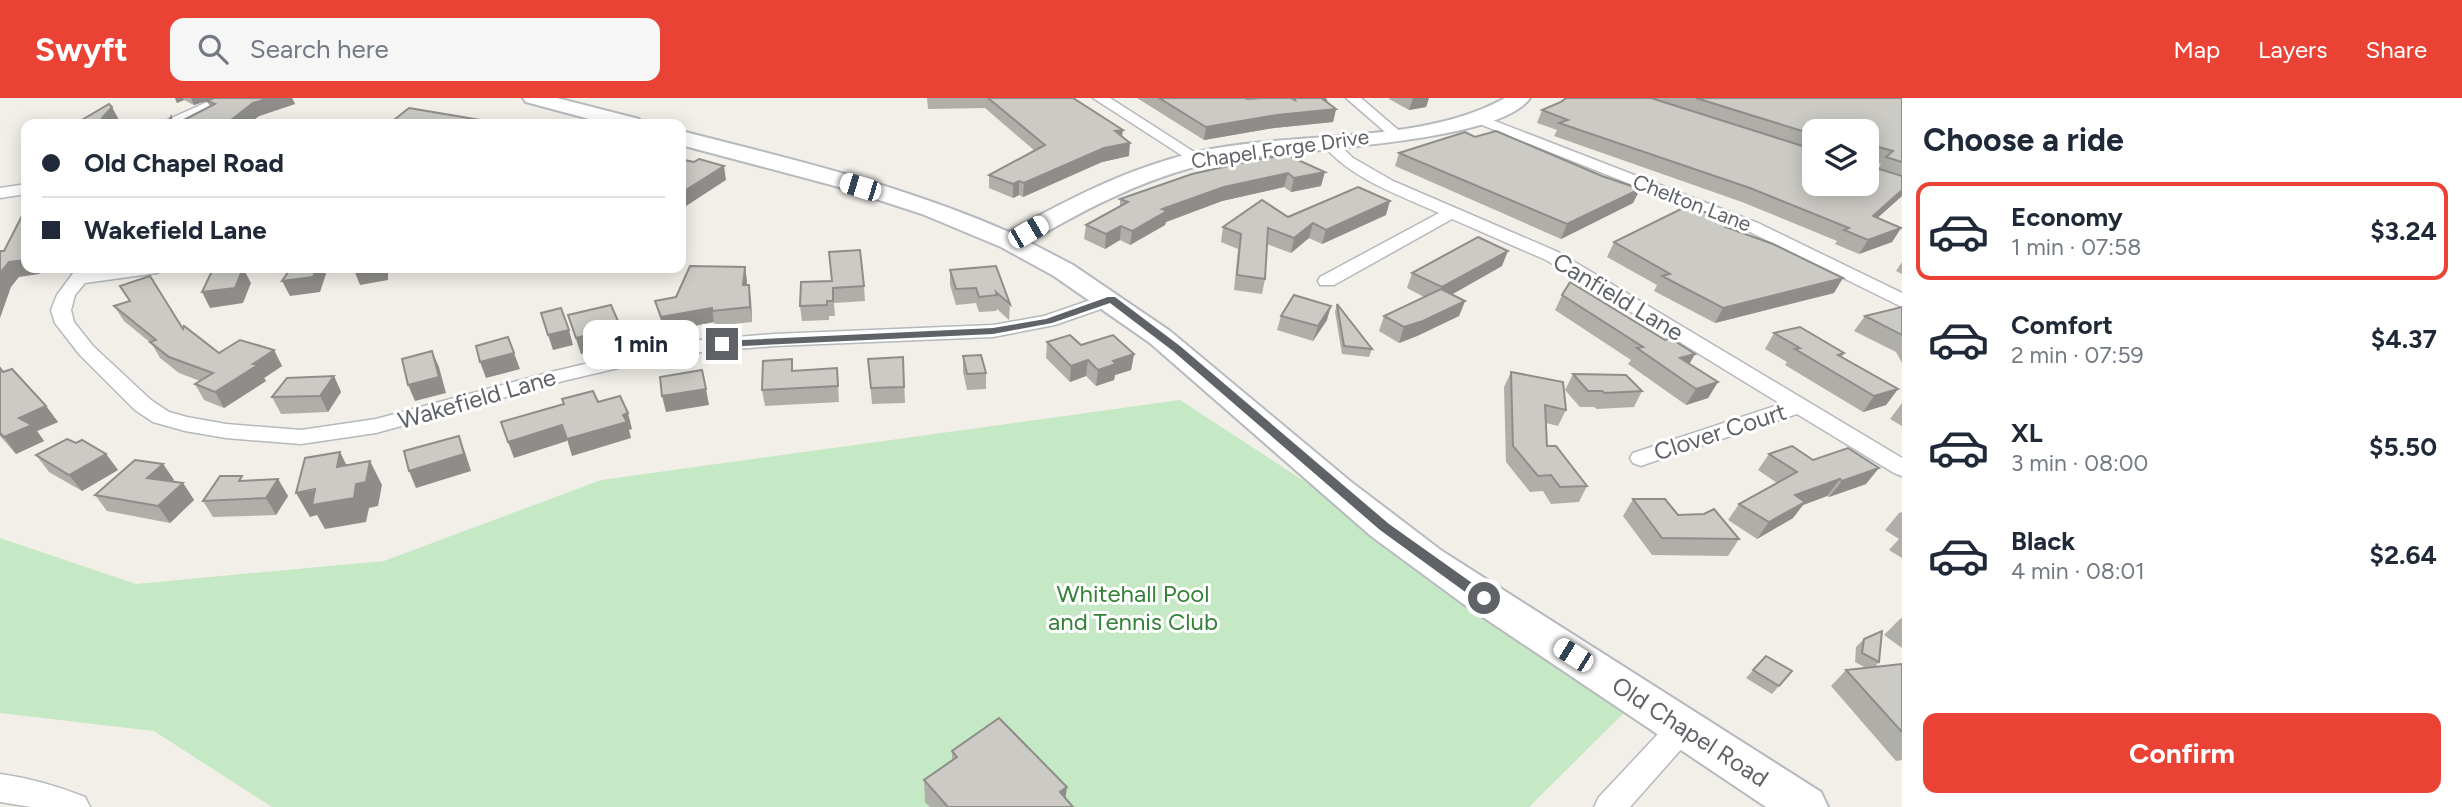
<!DOCTYPE html>
<meta charset="utf-8">
<style>
:root{--surface:#fff;--page:#f6f6f7;--text:#1f2937;--muted:#747a83;--line:#e0e1e3;--accent:#ea4335}
body{margin:0;font-family:Figtree,sans-serif;background:var(--page);color:var(--text);height:100vh;display:flex;flex-direction:column;font-size:26px;white-space:nowrap}
*{box-sizing:border-box;margin:0}
p{font-size:23px;color:var(--muted)}
.icon{flex:none;width:38px;height:38px;fill:none;stroke:currentColor;stroke-width:2;stroke-linecap:round;stroke-linejoin:round}
.map{position:relative;flex:1;overflow:hidden}
.panel{display:flex;flex-direction:column;background:var(--surface);width:560px}
.panel>*{flex:none}
.top-card{position:absolute;left:21px;top:21px;width:665px;height:154px;border-radius:14px;box-shadow:0 4px 18px #0003;display:grid;align-content:center;height:154px;padding:0 21px;background:var(--surface)}
.buttons{position:absolute;left:1802px;top:21px;display:grid;gap:14px}
.buttons a{display:grid;place-items:center;width:77px;height:77px;border-radius:14px;background:var(--surface);box-shadow:0 4px 18px #0003;font-size:35px}
.end{position:absolute;width:32px;height:32px;margin:-16px;border:9px solid #5f6368;background:#fff;box-shadow:0 0 0 4px #fff}
.from{border-radius:50%}
.bubble{position:absolute;height:49px;border-radius:14px;background:var(--surface);box-shadow:0 4px 18px #0003;font-size:23px;font-weight:700;line-height:49px;text-align:center}
.car{position:absolute;width:21px;height:42px;margin:-21px -10px;border-radius:9px;box-shadow:0 0 5px 2px #0007;background:linear-gradient(#fff 24%,#345 0 40%,#fff 0 76%,#345 0 86%,#fff 0)}
.top-card b{display:flex;align-items:center;gap:24px;height:66px;font-size:26px}
.top-card b+b{border-top:2px solid var(--line)}
.top-card i{width:18px;height:18px;background:var(--text)}
ul{padding:0;list-style:none}
li{display:flex;align-items:center;gap:21px;height:98px;margin:0 14px 10px;padding:0 7px;border:4px solid transparent;border-radius:14px}
li div{flex:1}
li b{display:block;font-size:26px}
li em{font-style:normal;font-weight:700}
li.current{border-color:var(--accent)}
li>.icon{width:63px;height:63px;stroke-width:1.5}
h2{padding:0 21px;font-size:32px;line-height:84px}
.primary-button{display:flex;gap:14px;margin-top:auto;padding:14px 21px}
.primary-button a{flex:1;height:80px;border-radius:14px;background:var(--accent);color:#fff;font-size:28px;font-weight:700;line-height:80px;text-align:center}
header{display:flex;align-items:center;gap:42px;box-sizing:border-box;height:98px;padding:0 35px;background:var(--accent);color:#fff}
header strong{font-size:33px}
nav{display:flex;gap:38px;margin-inline-start:auto;font-size:24px}
.search{width:490px;height:63px;background:var(--page);display:flex;align-items:center;gap:18px;box-sizing:border-box;padding:0 24px;border-radius:14px;color:var(--muted);font-size:26px}
main{display:flex;flex:1;min-height:0}
.map>svg:first-child{display:block}
.green{fill:#c5e8c5}
.lines{fill:none;stroke-linecap:round;stroke-linejoin:round}
.street-casing{stroke:#b5b8bc;stroke-width:3}
.secondary-casing{stroke:#b6babf;stroke-width:4}
.street{fill:#fff;fill-rule:evenodd}
.secondary{fill:#fff;fill-rule:evenodd}
.wall{fill:#afaea9;fill-rule:evenodd}
.shaded-wall{fill:#8f8d8a}
.building{fill:#cccac5;stroke:#8f8d8a;stroke-width:2}
.route{fill:#5f6368}
.labels{text-anchor:middle;stroke-width:6;stroke-linejoin:round;paint-order:stroke}
.far-street-label{font-size:21px;fill:#5f6368;stroke:#fff}
.street-label{font-size:24px;fill:#5f6368;stroke:#fff}
.park-label{font-size:24px;fill:#348238;stroke:#fff}
</style>
<header>
<strong>Swyft</strong>
<div class="search"><svg class="icon" aria-label="search" viewBox="0 0 24 24"><circle cx="10" cy="10" r="6"/><path d="M15 15l6 6"/></svg>Search here</div>
<nav><a>Map</a><a>Layers</a><a>Share</a></nav>
</header>
<main>
<div class="map">
<svg width="1902" height="709" viewBox="0 0 1902 709">
<rect width="100%" height="100%" fill="#f1efe8"/>
<polygon class="green" points="1180,302 1638,601 1529,709 272,709 154,633 0,615 0,440 136,486 384,463 601,382"/>
<g class="lines">
<defs>
<g id="street">
<polygon points="224,0 247,0 177,26 158,26 205,5"/>
<polygon points="1093,0 1110,0 1205,61 1197,66 1192,64"/>
<polygon points="1346,0 1361,0 1403,36 1396,40 1391,39"/>
<polygon points="1477,16 1758,125 1902,195 1902,209 1746,132 1472,23 1470,20"/>
<path d="M1327,39L1332,40L1353,60L1393,83L1558,154L1902,360V378L1894,375L1797,316L1649,365L1641,368L1633,365L1630,360L1633,355L1781,306L1546,162L1452,121L1334,187H1320L1318,183L1320,179L1439,115C1397,96 1348,80 1320,43Z"/>
<polygon points="26,86 26,96 0,100 0,90"/>
<polygon points="77,170 95,170 93,173 166,170 157,175 85,185 75,197 71,212 74,224 93,248 151,302 169,314 187,319 226,326 301,332 376,321 551,274 678,244 774,236 993,227 1044,218 1111,195 1120,201 1118,205 1055,227 993,239 774,248 678,256 563,283 376,335 301,346 226,340 185,333 153,324 135,312 79,256 55,225 51,212 57,197"/>
<polygon points="1682,617 1692,621 1697,630 1692,639 1630,709 1594,709 1599,699 1672,621"/>
<path d="M0,676C30,680 57,688 85,699L90,709H31L0,704Z"/>
</g>
<g id="secondary">
<polygon points="523,0 557,0 639,21 642,26 608,26 526,4"/>
<path d="M1505,0H1530C1495,50 1261,50 1194,69C1135,85 1082,113 1029,144L1073,167L1170,233L1350,383L1442,453L1821,694L1828,709H1766L1462,505L1371,438L1150,245L1054,178L1001,149L922,116L839,89L681,47V33C792,61 904,88 1009,134C1074,98 1142,63 1217,50C1307,34 1425,45 1505,0Z"/>
</g>
</defs>
<use href="#street" class="street-casing"/>
<use href="#secondary" class="secondary-casing"/>
<use href="#street" class="street"/>
<use href="#secondary" class="secondary"/>
</g>
<g class="wall">
<polygon points="175,0 292,0 295,6 259,18 210,9 207,3 194,7 184,2 177,5"/>
<polygon points="927,0 1073,0 1122,39 1129,58 1102,64 1023,99 1019,97 1013,100 989,90 989,77 1035,53 985,10 928,11"/>
<polygon points="1137,0 1246,0 1247,1 1262,0 1325,0 1326,3 1336,11 1333,24 1274,30 1204,42"/>
<polygon points="1389,0 1429,0 1426,9 1409,12 1389,1"/>
<path d="M1566,0H1902V98L1877,120L1901,130L1892,144L1859,156L1835,146L1837,143L1742,104L1554,38L1557,32L1537,25L1542,12L1561,4ZM1815,33H1867V62L1881,66L1867,86H1815Z"/>
<polygon points="1475,39 1602,78 1640,91 1633,105 1561,141 1395,68 1399,55"/>
<polygon points="1259,61 1321,88 1291,94 1284,89 1222,103 1166,124 1165,127 1130,147 1120,142 1105,151 1084,141 1086,127 1120,109 1120,101"/>
<polygon points="1386,117 1322,146 1309,140 1291,155 1267,146 1265,181 1262,196 1234,192 1238,151 1221,144 1223,129 1288,119"/>
<polygon points="1731,131 1834,195 1715,225 1654,193 1657,187 1607,159 1614,144"/>
<polygon points="1902,164 1902,176 1896,173"/>
<polygon points="996,168 1010,206 1009,222 997,211 996,213 979,214 976,205 956,207 950,187 950,172"/>
<polygon points="1502,168 1452,196 1465,203 1459,218 1417,238 1399,245 1379,233 1384,218 1424,199 1407,190 1412,175"/>
<polygon points="745,169 747,187 751,202 752,224 715,228 714,224 664,234 655,203 676,199"/>
<polygon points="801,184 864,188 865,203 834,205 835,218 829,218 829,222 802,223 800,208"/>
<polygon points="1562,197 1695,256 1689,266 1718,284 1708,300 1686,307 1628,266 1631,262 1555,212"/>
<polygon points="1337,206 1372,251 1369,259 1342,256 1335,214"/>
<polygon points="114,208 183,231 219,255 274,252 282,268 264,280 266,283 224,310 204,302 195,286 200,283 179,275 160,260 152,246 124,223"/>
<polygon points="1902,209 1902,265 1896,254 1854,233 1865,218"/>
<polygon points="568,217 618,223 622,239 605,242 607,249 581,256"/>
<polygon points="1281,218 1327,222 1313,243 1277,232"/>
<polygon points="1774,235 1844,255 1842,259 1898,291 1886,307 1863,314 1785,267 1787,264 1765,251"/>
<polygon points="1047,244 1081,247 1134,256 1131,272 1115,277 1114,282 1096,288 1086,278 1070,284 1046,260"/>
<polygon points="963,258 986,275 986,291 967,292 963,274"/>
<polygon points="903,259 905,305 872,306 868,261"/>
<polygon points="0,270 3,274 46,308 58,324 37,333 44,343 16,356 0,338"/>
<polygon points="837,270 839,304 765,308 762,292"/>
<polygon points="1511,274 1566,312 1558,328 1546,325 1547,348 1587,388 1579,404 1551,406 1543,393 1530,394 1506,364 1504,289"/>
<polygon points="1573,276 1642,293 1634,309 1597,311 1594,309 1580,309 1565,292"/>
<polygon points="334,278 341,294 328,314 281,316 272,299"/>
<polygon points="1902,305 1902,328 1890,321"/>
<polygon points="76,345 106,356 118,372 82,393 49,374 36,357"/>
<polygon points="1769,356 1813,362 1866,386 1829,399 1827,398 1803,407 1793,420 1757,441 1728,422 1739,406 1777,385 1758,372"/>
<polygon points="163,366 174,382 172,384 183,385 194,402 170,425 107,413 95,397"/>
<polygon points="278,381 288,398 276,417 213,419 203,403 245,382"/>
<polygon points="1633,401 1678,417 1739,441 1728,458 1652,457 1623,418"/>
<polygon points="1902,414 1902,460 1889,452 1899,441 1885,432 1899,415"/>
<polygon points="1902,520 1902,550 1884,537 1900,521"/>
<polygon points="1864,541 1879,564 1875,569 1902,566 1902,662 1896,663 1831,588 1846,572 1866,570 1855,564 1856,549"/>
<polygon points="1766,558 1792,573 1772,596 1746,580"/>
<polygon points="952,653 1067,689 1065,700 1073,709 930,709 925,704 924,682 952,663"/>
</g>
<g class="shaded-wall">
<polygon points="175,0 183,0 184,2 177,5"/>
<polygon points="191,0 216,0 194,7"/>
<polygon points="269,0 292,0 295,6 259,18 249,26 226,26 253,5"/>
<polygon points="1413,0 1429,0 1426,9 1409,12"/>
<polygon points="1324,2 1326,2 1324,12 1336,11 1333,24 1274,30 1204,42 1206,29"/>
<polygon points="112,9 119,22 116,26 97,26"/>
<polygon points="1123,32 1121,45 1115,33"/>
<polygon points="1130,45 1129,58 1102,64 1023,99 1024,85 1104,50"/>
<polygon points="724,68 726,82 683,110 681,95"/>
<polygon points="1325,74 1321,88 1291,94 1294,80"/>
<polygon points="1288,75 1284,89 1222,103 1166,124 1165,127 1130,147 1132,133 1162,111 1224,89"/>
<polygon points="1019,83 1019,97 1013,100 1013,86"/>
<polygon points="1640,91 1633,105 1561,141 1567,126"/>
<polygon points="1902,92 1902,98 1864,132 1873,118"/>
<polygon points="1390,103 1386,117 1322,146 1326,132"/>
<polygon points="1313,125 1309,140 1291,155 1294,140"/>
<polygon points="1121,128 1120,142 1105,151 1106,136"/>
<polygon points="1901,130 1892,144 1859,156 1868,142"/>
<polygon points="1508,153 1502,168 1437,205 1442,189"/>
<polygon points="26,162 26,170 42,170 39,176 19,179 11,189 0,220 0,175 9,164"/>
<polygon points="745,169 747,183 745,202 743,187"/>
<polygon points="243,170 251,185 243,205 210,210 202,194"/>
<polygon points="317,170 324,170 326,176 320,194 290,198 282,183"/>
<polygon points="368,170 388,170 388,182 360,187 354,172"/>
<polygon points="1843,180 1834,195 1715,225 1723,210"/>
<polygon points="749,187 751,202 752,224 750,209"/>
<polygon points="1465,203 1459,218 1417,238 1399,245 1404,229"/>
<polygon points="1331,208 1327,222 1313,243 1318,228"/>
<polygon points="712,210 714,224 664,234 661,219"/>
<polygon points="618,223 622,239 605,242 607,249 581,256 576,240 600,227"/>
<polygon points="569,232 573,247 553,252 548,237"/>
<polygon points="274,252 282,268 264,280 266,283 224,310 215,294"/>
<polygon points="432,253 439,269 446,295 415,303 408,287"/>
<polygon points="514,255 520,271 486,280 480,264"/>
<polygon points="1134,256 1131,272 1115,277 1114,282 1096,288 1098,272 1113,263"/>
<polygon points="1695,256 1686,272 1680,260"/>
<polygon points="1088,262 1086,278 1070,284 1071,268"/>
<polygon points="334,278 341,294 328,314 320,298"/>
<polygon points="1718,284 1708,300 1686,307 1696,291"/>
<polygon points="706,291 709,307 666,314 662,298"/>
<polygon points="1898,291 1886,307 1863,314 1874,298"/>
<polygon points="46,308 58,324 37,333 44,343 16,356 4,339 19,320"/>
<polygon points="628,315 632,331 629,332 631,340 572,358 567,341"/>
<polygon points="562,327 567,343 514,360 508,344"/>
<polygon points="459,338 465,354 471,373 416,390 409,373"/>
<polygon points="340,354 352,378 337,369"/>
<polygon points="106,356 118,372 82,393 69,377"/>
<polygon points="370,363 382,387 378,408 369,410 366,424 325,431 317,417 310,419 296,395 356,386"/>
<polygon points="163,366 174,382 158,397 147,380"/>
<polygon points="1879,370 1866,386 1829,399 1842,383"/>
<polygon points="278,381 288,398 276,417 266,400"/>
<polygon points="1840,381 1827,398 1803,407 1793,420 1757,441 1769,424 1795,397"/>
<polygon points="183,385 194,402 170,425 158,408"/>
<polygon points="1067,689 1064,709 1060,694"/>
</g>
<g class="building">
<polygon points="214,0 269,0 253,5 226,26 176,26 215,6 207,3"/>
<polygon points="988,0 1073,0 1123,32 1115,33 1130,45 1104,50 1024,85 1019,83 1013,86 989,77 1045,47"/>
<polygon points="1159,0 1246,0 1247,1 1262,0 1291,0 1295,2 1294,0 1325,0 1326,2 1324,2 1336,11 1277,17 1206,29"/>
<polygon points="1566,0 1651,0 1815,52 1815,63 1813,65 1815,65 1815,86 1867,86 1867,74 1873,69 1902,78 1902,92 1873,118 1901,130 1868,142 1844,132 1849,130 1750,90 1559,25 1568,22 1542,12 1561,4"/>
<polygon points="1696,0 1902,0 1902,64 1886,59 1893,53 1867,46 1867,33 1815,33 1815,37"/>
<polygon points="109,6 112,9 97,26 75,26"/>
<polygon points="409,10 498,25 494,26 389,26"/>
<polygon points="171,19 172,26 167,26"/>
<polygon points="1496,33 1602,78 1640,91 1567,126 1399,55 1465,34 1475,39"/>
<polygon points="1287,57 1325,74 1294,80 1288,75 1224,89 1162,111 1167,113 1132,133 1121,128 1106,136 1086,127 1128,104 1120,101 1192,76 1259,61"/>
<polygon points="699,61 724,68 681,95 681,64 685,62 694,64"/>
<polygon points="1358,89 1390,103 1326,132 1313,125 1294,140 1268,130 1265,181 1237,177 1241,136 1223,129 1262,102 1288,119"/>
<polygon points="1687,108 1735,124 1726,129 1773,146 1843,180 1723,210 1662,178 1670,176 1614,144"/>
<polygon points="26,110 26,162 9,164 0,175 0,153 4,153"/>
<polygon points="1478,139 1508,153 1442,189 1412,175"/>
<polygon points="860,152 864,188 833,190 833,203 827,203 827,207 800,208 801,184 832,183 829,154"/>
<polygon points="690,168 745,169 743,187 749,187 750,209 712,213 712,210 661,219 655,203 676,199"/>
<polygon points="996,168 1010,206 996,194 997,197 979,199 976,190 956,191 950,172"/>
<polygon points="243,170 235,190 202,194 212,173"/>
<polygon points="291,170 317,170 313,179 282,183"/>
<polygon points="354,170 368,170 354,172"/>
<polygon points="150,178 183,231 184,228 219,255 240,242 274,252 253,266 258,267 215,294 195,286 213,275 169,259 150,244 156,242 114,208 130,203 120,188"/>
<polygon points="1570,184 1665,242 1670,240 1695,256 1680,260 1718,284 1696,291 1637,250 1643,249 1562,197"/>
<polygon points="1441,191 1465,203 1423,223 1404,229 1384,218"/>
<polygon points="1294,197 1331,208 1318,228 1281,218"/>
<polygon points="1337,206 1372,251 1344,248"/>
<polygon points="611,207 618,223 600,227 603,233 576,240 568,217"/>
<polygon points="1902,209 1902,237 1865,218"/>
<polygon points="561,210 569,232 548,237 541,215"/>
<polygon points="1800,229 1844,255 1838,257 1898,291 1874,298 1795,251 1800,250 1774,235"/>
<polygon points="1070,237 1081,247 1113,237 1134,256 1113,263 1116,266 1098,272 1088,262 1071,268 1047,244"/>
<polygon points="508,239 514,255 480,264 476,248"/>
<polygon points="432,253 439,279 408,287 402,261"/>
<polygon points="981,257 986,275 967,276 963,258"/>
<polygon points="903,259 904,289 871,290 868,261"/>
<polygon points="792,261 792,273 837,270 838,288 762,292 763,263"/>
<polygon points="0,270 3,274 12,271 46,308 19,320 32,327 4,339 0,335"/>
<polygon points="702,272 706,291 662,298 660,279"/>
<polygon points="1511,274 1563,284 1566,312 1545,307 1547,348 1556,348 1587,388 1560,389 1551,377 1538,378 1513,348"/>
<polygon points="1573,276 1626,277 1642,293 1605,295 1602,293 1588,293"/>
<polygon points="334,278 320,298 272,299 287,280"/>
<polygon points="593,293 598,304 620,298 628,315 623,317 627,324 567,341 562,327 508,344 501,324 564,306 562,301"/>
<polygon points="459,338 464,356 409,373 404,353"/>
<polygon points="67,341 76,345 82,342 106,356 69,377 36,357"/>
<polygon points="1792,348 1813,362 1848,350 1879,370 1842,383 1840,381 1795,397 1805,404 1769,424 1739,406 1797,374 1769,356"/>
<polygon points="340,354 337,369 370,363 366,384 356,386 354,400 312,407 315,391 296,395 305,360"/>
<polygon points="135,362 163,366 147,380 183,385 158,408 95,397"/>
<polygon points="220,378 242,378 239,383 278,381 266,400 203,403"/>
<polygon points="1633,401 1665,401 1678,417 1704,416 1714,411 1739,441 1662,440"/>
<polygon points="1882,533 1879,564 1862,555 1864,541"/>
<polygon points="1766,558 1792,573 1779,588 1753,572"/>
<polygon points="1902,566 1902,634 1846,572"/>
<polygon points="999,620 1067,689 1060,694 1073,709 948,709 924,682 957,659 952,653"/>
</g>
<polygon class="route" points="1108,199 1115,199 1180,248 1389,426 1489,497 1489,504 1479,504 1380,432 1173,253 1110,205 1052,225 993,236 722,249 717,246 722,243 993,230 1046,221"/>
<g class="labels">
<g class="far-street-label">
<text transform="translate(1280 51) rotate(-8)" y="7">Chapel Forge Drive</text>
<text transform="translate(1692 105) rotate(21)" y="7">Chelton Lane</text>
</g>
<g class="street-label">
<text transform="translate(1618 199) rotate(31)" y="8">Canfield Lane</text>
<text transform="translate(477 301) rotate(-16)" y="8">Wakefield Lane</text>
<text transform="translate(1720 334) rotate(-18)" y="8">Clover Court</text>
<text transform="translate(1690 634) rotate(33)" y="8">Old Chapel Road</text>
</g>
<g class="park-label">
<text x="1133" y="504">Whitehall Pool<tspan x="1133" dy="28">and Tennis Club</tspan></text>
</g>
</g>
</svg>
<div class="buttons">
<a><svg class="icon" aria-label="layers" viewBox="0 0 24 24"><path d="M12 4l9 5-9 5-9-5zM3 14l9 5 9-5"/></svg></a>
</div>
<i class="end from" style="left:1484px;top:500px"></i>
<i class="end" style="left:722px;top:246px"></i>
<div class="bubble" style="left:583px;top:222px;width:116px">1 min</div>
<i class="car" style="left:860px;top:89px;rotate:287deg"></i>
<i class="car" style="left:1028px;top:134px;rotate:60deg"></i>
<i class="car" style="left:1573px;top:557px;rotate:302deg"></i>
<div class="top-card">
<b><i class="from"></i>Old Chapel Road</b>
<b><i></i>Wakefield Lane</b>
</div>
</div>
<section class="panel">
<h2>Choose a ride</h2>
<ul>
<li class="current"><svg class="icon" aria-label="car" viewBox="0 0 24 24"><path d="M5 17H2v-5l4-1 3-4h7l3 4 3 1v5h-3M9 17h6M6 11h13"/><circle cx="7" cy="17" r="2"/><circle cx="17" cy="17" r="2"/></svg><div><b>Economy</b><p>1 min · 07:58</p></div><em>$3.24</em></li>
<li><svg class="icon" aria-label="car" viewBox="0 0 24 24"><path d="M5 17H2v-5l4-1 3-4h7l3 4 3 1v5h-3M9 17h6M6 11h13"/><circle cx="7" cy="17" r="2"/><circle cx="17" cy="17" r="2"/></svg><div><b>Comfort</b><p>2 min · 07:59</p></div><em>$4.37</em></li>
<li><svg class="icon" aria-label="car" viewBox="0 0 24 24"><path d="M5 17H2v-5l4-1 3-4h7l3 4 3 1v5h-3M9 17h6M6 11h13"/><circle cx="7" cy="17" r="2"/><circle cx="17" cy="17" r="2"/></svg><div><b>XL</b><p>3 min · 08:00</p></div><em>$5.50</em></li>
<li><svg class="icon" aria-label="car" viewBox="0 0 24 24"><path d="M5 17H2v-5l4-1 3-4h7l3 4 3 1v5h-3M9 17h6M6 11h13"/><circle cx="7" cy="17" r="2"/><circle cx="17" cy="17" r="2"/></svg><div><b>Black</b><p>4 min · 08:01</p></div><em>$2.64</em></li>
</ul>
<div class="primary-button"><a>Confirm</a></div>
</section>
</main>
